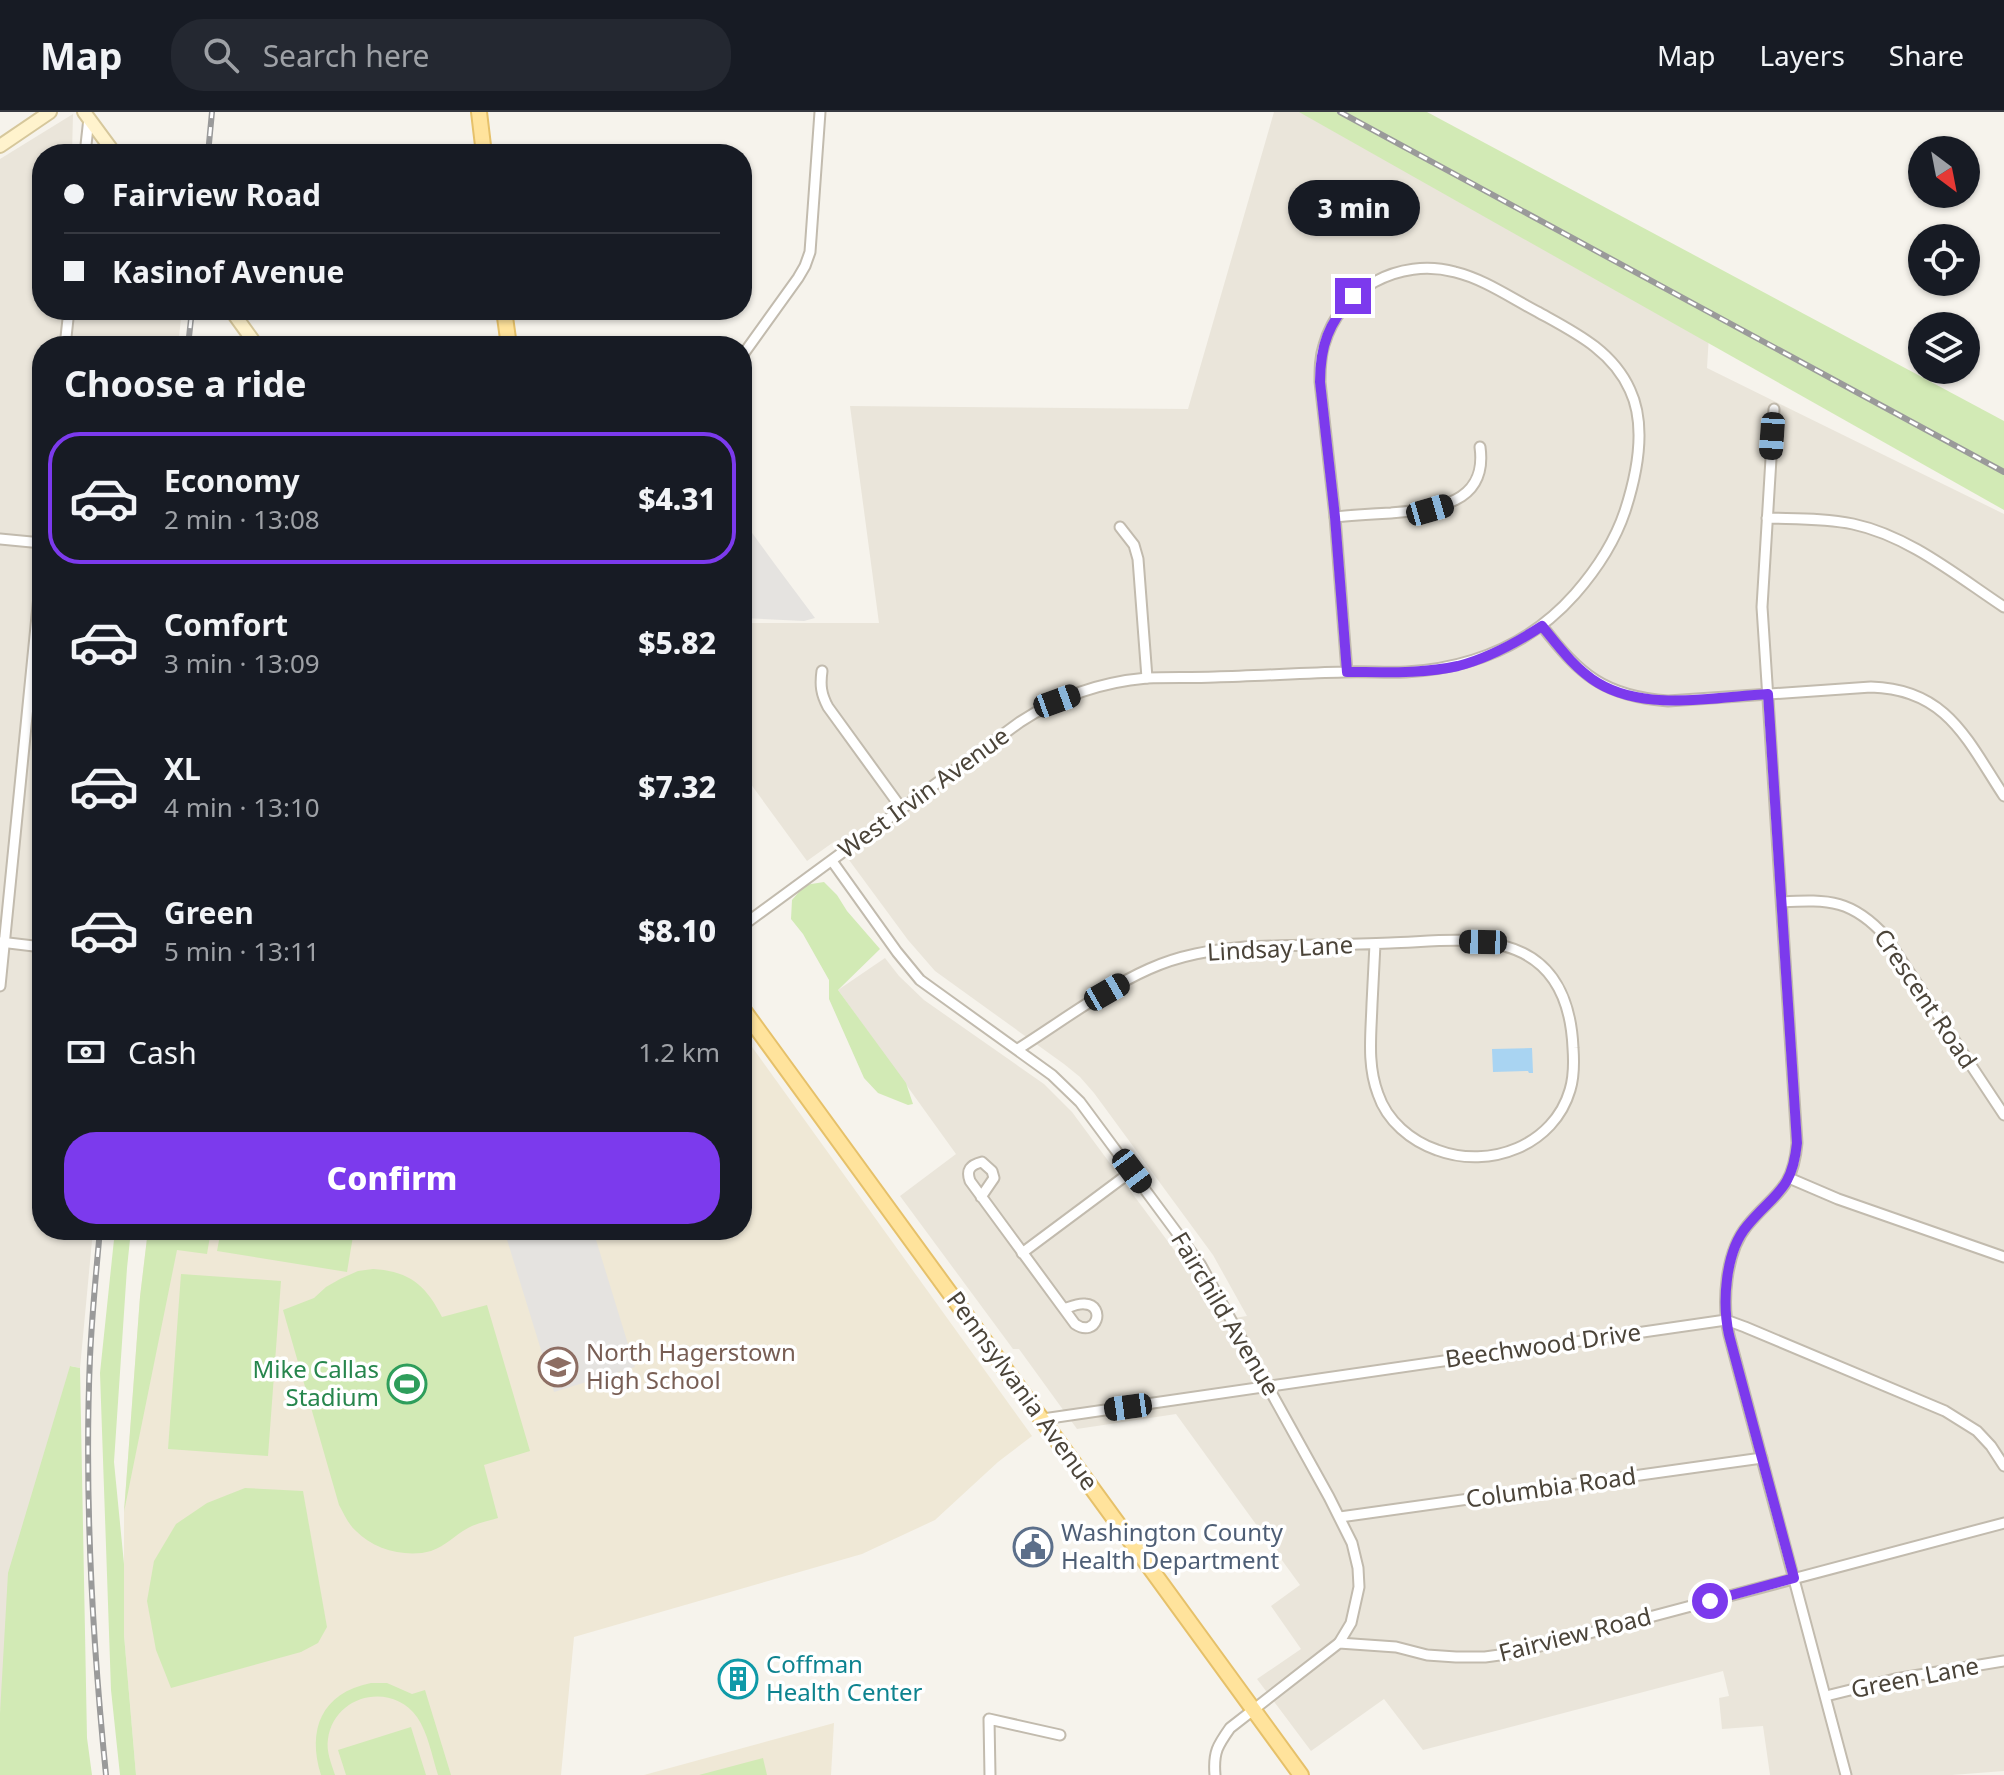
<!DOCTYPE html>
<meta charset="utf-8">
<style>
:root{--surface:#171b24;--page:#242831;--text:#f1f3f6;--muted:#9ea1a6;--line:#363941;--accent:#7c3aed}
body{margin:0;font-family:"Noto Sans",sans-serif;background:var(--page);color:var(--text);height:100vh;display:flex;flex-direction:column;font-size:30px;white-space:nowrap}
*{box-sizing:border-box;margin:0}
p{font-size:26px;color:var(--muted)}
.icon{flex:none;width:44px;height:44px;fill:none;stroke:currentColor;stroke-width:2;stroke-linecap:round;stroke-linejoin:round}
.map{position:relative;flex:1;overflow:hidden}
.side{position:absolute;left:32px;top:224px;width:720px;height:904px;display:flex;flex-direction:column;background:var(--surface);border-radius:32px;box-shadow:0 2px 6px #0004}
.side>*{flex:none}
.hud{position:absolute;left:32px;top:32px;width:720px;height:176px;border-radius:32px;box-shadow:0 2px 6px #0004;display:grid;align-content:center;height:176px;padding:0 32px;background:var(--surface)}
.needle{width:52px;rotate:148deg}
.tools{position:absolute;left:1908px;top:24px;display:grid;gap:16px}
.tools a{display:grid;place-items:center;width:72px;height:72px;border-radius:50%;background:var(--surface);box-shadow:0 2px 6px #0004;font-size:40px}
.end{position:absolute;width:36px;height:36px;margin:-18px;border:10px solid #7c3aed;background:#fff;box-shadow:0 0 0 4px #fff}
.from{border-radius:50%}
.bubble{position:absolute;height:56px;border-radius:28px;background:var(--surface);box-shadow:0 2px 6px #0004;font-size:26px;font-weight:800;line-height:56px;text-align:center}
.car{position:absolute;width:24px;height:48px;margin:-24px -12px;border-radius:10px;box-shadow:0 0 6px 2px #0007;background:linear-gradient(#222 24%,#8ab4d8 0 40%,#222 0 76%,#8ab4d8 0 86%,#222 0)}
.hud b{display:flex;align-items:center;gap:28px;height:76px;font-size:30px}
.hud b+b{border-top:2px solid var(--line)}
.hud i{width:20px;height:20px;background:var(--text)}
ul{padding:0;list-style:none}
li{display:flex;align-items:center;gap:24px;height:132px;margin:0 16px 12px;padding:0 16px;border:4px solid transparent;border-radius:32px}
li div{flex:1}
li b{display:block;font-size:30px}
li em{font-style:normal;font-weight:800}
li.selected{border-color:var(--accent)}
li>.icon{width:72px;height:72px;stroke-width:1.5}
h2{padding:0 32px;font-size:36px;line-height:96px}
.pay{display:flex;align-items:center;gap:20px;height:88px;padding:0 32px;font-size:30px}
.pay p{margin-inline-start:auto}
.action{display:flex;gap:16px;margin-top:auto;padding:16px 32px}
.action a{flex:1;height:92px;border-radius:32px;background:var(--accent);color:#fff;font-size:32px;font-weight:800;line-height:92px;text-align:center}
header{display:flex;align-items:center;gap:48px;box-sizing:border-box;height:112px;padding:0 40px;background:var(--surface);border-bottom:2px solid var(--line)}
header strong{font-size:38px}
nav{display:flex;gap:44px;margin-inline-start:auto;font-size:28px}
.search{width:560px;height:72px;background:var(--page);display:flex;align-items:center;gap:20px;box-sizing:border-box;padding:0 28px;border-radius:32px;color:var(--muted);font-size:30px}
.map>svg:first-child{display:block}
.residential{fill:#eae5da}
.education{fill:#efe8d6}
.green{fill:#d2eab5}
.parking{fill:#e5e3e0}
.water{fill:#a9d4f2}
.lines{fill:none;stroke-linecap:round;stroke-linejoin:round}
.street-casing{stroke:#c2bbae;stroke-width:13}
.secondary-casing{stroke:#d6c79b;stroke-width:16}
.primary-casing{stroke:#e6c16a;stroke-width:18}
.street{stroke:#fff;stroke-width:9}
.secondary{stroke:#fff3cd;stroke-width:12}
.primary{stroke:#ffe39c;stroke-width:14}
.rail-casing{stroke:#9a9a9a;stroke-width:6}
.rail{stroke:#fff;stroke-width:3;stroke-dasharray:9;stroke-linecap:butt}
.route{stroke:#7c3aed;stroke-width:10}
.labels{text-anchor:middle;stroke-width:7;stroke-linejoin:round;paint-order:stroke}
.street-label{font-size:24px;fill:#4b4439;stroke:#fff}
.education-label{font-size:24px;fill:#785e54;stroke:#fff;text-anchor:start}
.leisure-label{font-size:24px;fill:#27864d;stroke:#fff;text-anchor:end}
.service-label{font-size:24px;fill:#4e5e75;stroke:#fff;text-anchor:start}
.culture-label{font-size:24px;fill:#0d838f;stroke:#fff;text-anchor:start}
</style>
<header>
<strong>Map</strong>
<div class="search"><svg class="icon" aria-label="search" viewBox="0 0 24 24"><circle cx="10" cy="10" r="6"/><path d="M15 15l6 6"/></svg>Search here</div>
<nav><a>Map</a><a>Layers</a><a>Share</a></nav>
</header>
<div class="map">
<svg width="2004" height="1663" viewBox="0 0 2004 1663">
<rect width="100%" height="100%" fill="#f6f3ec"/>
<g class="residential">
<polygon points="1274,0 1304,0 1709,223 1707,256 2004,402 2004,1659 1952,1663 1770,1663 1763,1614 1722,1617 1719,1586 1729,1584 1723,1559 1423,1638 1384,1587 1311,1639 1257,1567 1301,1537 1271,1494 1300,1473 1176,1302 1077,1317 1019,1237 1013,1237 900,1084 956,1042 838,878 885,846 899,864 924,888 1044,972 1072,1000 1189,1158 1216,1209 1247,1204 1213,1143 1094,981 1080,965 1064,952 935,859 908,828 835,729 807,749 742,660 742,511 879,511 850,294 1188,297"/>
<polygon points="73,2 72,42 42,42 42,198 182,198 178,234 42,234 42,1118 93,1118 80,1256 71,1254 0,1601 0,47"/>
</g>
<g class="education">
<polygon points="742,921 1032,1324 998,1350 935,1408 862,1442 574,1525 561,1663 136,1663 124,1523 124,1400 140,1185 148,1118 742,1118"/>
<polygon points="834,1611 831,1663 644,1663"/>
</g>
<g class="green">
<polygon points="1299,0 1427,0 2004,309 2004,398"/>
<polygon points="824,770 837,783 847,799 880,837 838,878 906,971 913,992 908,993 878,981 864,966 829,887 829,868 803,822 791,807 792,788 805,773"/>
<polygon points="115,1118 131,1118 127,1156 114,1350 124,1452 124,1523 136,1663 120,1663 111,1578 100,1261"/>
<polygon points="148,1118 211,1118 207,1142 177,1138 124,1400 140,1185"/>
<polygon points="221,1118 354,1118 347,1160 217,1139"/>
<path d="M373,1157C409,1159 426,1173 442,1205L487,1193L530,1339L484,1353L498,1406C489,1409 477,1411 468,1416C455,1423 446,1434 431,1439C407,1446 374,1438 356,1419C348,1412 344,1402 339,1393L283,1198L314,1186L326,1175L340,1167L358,1159Z"/>
<polygon points="181,1162 281,1169 268,1344 168,1337"/>
<polygon points="70,1254 80,1256 87,1626 92,1663 0,1663 0,1601 8,1461"/>
<polygon points="245,1376 303,1379 327,1515 318,1531 301,1540 171,1576 156,1538 147,1489 154,1449 176,1412 207,1391"/>
<path d="M371,1571H387L412,1582L425,1578L451,1663H438C432,1644 428,1621 417,1605C391,1569 334,1583 328,1627C326,1639 331,1651 335,1663H321C307,1618 321,1581 371,1571Z"/>
<polygon points="411,1615 426,1663 346,1663 338,1638"/>
<polygon points="763,1646 767,1663 699,1663"/>
</g>
<g class="parking">
<polygon points="742,407 774,451 815,506 804,509 742,506"/>
<polygon points="504,1118 593,1118 635,1255 554,1280"/>
</g>
<polygon class="water" points="1532,936 1533,961 1529,961 1528,959 1493,960 1492,937"/>
<g class="lines">
<defs>
<g id="street">
<polyline points="85,42 89,6"/>
<polyline points="65,234 69,198"/>
<polyline points="742,244 798,166 805,154 810,140 820,0"/>
<path d="M1774,297L1762,495L1797,1031C1793,1079 1774,1081 1747,1114C1725,1141 1722,1191 1729,1223L1846,1663"/>
<path d="M1335,405C1353,403 1372,402 1391,401C1434,397 1488,393 1480,335"/>
<path d="M1767,406C1795,407 1825,406 1853,412C1909,424 1957,464 2004,495"/>
<polyline points="1120,415 1134,433 1138,447 1147,566"/>
<polyline points="0,427 42,431"/>
<path d="M1542,514C1580,563 1604,584 1668,589L1871,575C1947,577 1967,628 2004,684"/>
<path d="M822,559C820,573 821,582 828,595L902,697"/>
<polyline points="832,749 897,840 920,868 1052,963 1080,990 1200,1152 1329,1385 1352,1431 1358,1456 1359,1475 1351,1511 1339,1531"/>
<path d="M1782,790C1829,787 1853,788 1886,825L2004,1003"/>
<path d="M742,814L1020,610C1058,585 1101,570 1147,566C1169,565 1192,566 1215,565C1258,564 1301,561 1344,560C1365,559 1385,561 1406,560C1473,556 1530,533 1575,482C1596,458 1615,429 1625,399C1637,362 1647,314 1630,278C1612,238 1574,220 1538,200C1511,186 1484,167 1455,160C1399,145 1340,177 1324,233C1320,245 1320,257 1320,270L1335,405L1347,560"/>
<polyline points="0,830 42,835"/>
<polyline points="0,874 42,454"/>
<path d="M1018,937C1059,911 1106,876 1149,857C1180,843 1211,838 1245,835C1293,833 1341,833 1390,831C1427,830 1469,824 1504,834C1554,847 1571,889 1573,936C1574,950 1574,965 1570,978C1554,1033 1490,1058 1437,1038C1411,1029 1387,1009 1378,982C1367,953 1371,923 1372,892C1373,872 1374,852 1375,832"/>
<polyline points="1789,1066 1838,1087 2004,1145"/>
<path d="M981,1085L994,1066L992,1059L982,1050C970,1053 966,1058 970,1069L1075,1212C1097,1227 1106,1193 1085,1192C1078,1191 1070,1195 1064,1197"/>
<polyline points="1022,1141 1132,1059"/>
<polyline points="1043,1307 1726,1208 1745,1215 1945,1299 1977,1319 1991,1334 2004,1354"/>
<polyline points="1340,1405 1762,1346"/>
<polyline points="1826,1584 1895,1567 2004,1549"/>
<polyline points="990,1663 989,1607 1060,1623"/>
<path d="M1215,1663C1213,1640 1218,1633 1230,1616L1339,1531L1396,1535L1427,1543L1456,1545H1485L1514,1541L2004,1411"/>
</g>
<g id="secondary">
<polyline points="84,0 115,42"/>
<polyline points="0,34 50,0"/>
<polyline points="231,198 257,234"/>
</g>
<g id="primary">
<polyline points="479,0 484,42"/>
<polyline points="504,198 509,234"/>
<polyline points="742,896 1301,1663"/>
</g>
</defs>
<use href="#street" class="street-casing"/>
<use href="#secondary" class="secondary-casing"/>
<use href="#primary" class="primary-casing"/>
<use href="#street" class="street"/>
<use href="#secondary" class="secondary"/>
<use href="#primary" class="primary"/>
<defs>
<g id="rail">
<polyline points="1340,0 2004,360"/>
<polyline points="208,42 212,0"/>
<polyline points="188,234 192,198"/>
<path d="M100,1118C96,1160 92,1203 90,1245C84,1385 92,1524 106,1663"/>
</g>
</defs>
<use href="#rail" class="rail-casing"/>
<use href="#rail" class="rail"/>
</g>
<g class="lines">
<path class="route" d="M1353,184C1329,211 1320,233 1320,270L1335,405L1347,560C1383,560 1422,562 1458,554C1489,546 1516,531 1542,514C1559,535 1575,557 1598,571C1646,600 1715,585 1768,582L1797,1031C1792,1080 1774,1081 1747,1114C1725,1140 1722,1191 1729,1223L1794,1466L1710,1489"/>
</g>
<defs>
<symbol id="school-ring" viewBox="-11 -11 22 22"><circle r="9.5" fill="#fff" stroke="#8d6e63" stroke-width="1.5"/><path d="M0-5L7-2L0 1L-7-2ZM-4 1L0 2.5L4 1V4Q0 6-4 4Z" fill="#8d6e63"/></symbol>
<symbol id="stadium-ring" viewBox="-11 -11 22 22"><circle r="9.5" fill="#fff" stroke="#2e9e5b" stroke-width="1.5"/><path d="M0-5a6.5 5 0 1 0 0 10a6.5 5 0 1 0 0-10ZM-3.5-1.8h7v3.6h-7Z" fill="#2e9e5b"/></symbol>
<symbol id="civic-ring" viewBox="-11 -11 22 22"><circle r="9.5" fill="#fff" stroke="#5c6f8a" stroke-width="1.5"/><path d="M-.6-6.5H3V-4.5H.6V-3L4-1V1h2V6H-6V1h2V-1L-.6-3ZM-1.2 2.5V6h2.4V2.5Z" fill="#5c6f8a"/></symbol>
<symbol id="building-ring" viewBox="-11 -11 22 22"><circle r="9.5" fill="#fff" stroke="#0f9aa8" stroke-width="1.5"/><path d="M-4-6H4V6H1V3H-1V6H-4ZM-2.5-4.3h1.7v1.8h-1.7ZM.8-4.3h1.7v1.8H.8ZM-2.5-1h1.7V.8h-1.7ZM.8-1h1.7V.8H.8Z" fill="#0f9aa8"/></symbol>
</defs>
<g fill-rule="evenodd">
<use href="#school-ring" x="536" y="1233" width="44" height="44"/>
<use href="#stadium-ring" x="385" y="1250" width="44" height="44"/>
<use href="#civic-ring" x="1011" y="1413" width="44" height="44"/>
<use href="#building-ring" x="716" y="1545" width="44" height="44"/>
</g>
<g class="labels">
<g class="street-label">
<text transform="translate(924 681) rotate(-36)" y="8">West Irvin Avenue</text>
<text transform="translate(1280 837) rotate(-3)" y="8">Lindsay Lane</text>
<text transform="translate(1925 887) rotate(56)" y="8">Crescent Road</text>
<text transform="translate(1225 1202) rotate(59)" y="8">Fairchild Avenue</text>
<text transform="translate(1543 1234) rotate(-8)" y="8">Beechwood Drive</text>
<text transform="translate(1022 1279) rotate(54)" y="8">Pennsylvania Avenue</text>
<text transform="translate(1551 1376) rotate(-8)" y="8">Columbia Road</text>
<text transform="translate(1575 1523) rotate(-14)" y="8">Fairview Road</text>
<text transform="translate(1915 1566) rotate(-11)" y="8">Green Lane</text>
</g>
<g class="education-label">
<text x="586" y="1249">North Hagerstown<tspan x="586" dy="28">High School</tspan></text>
</g>
<g class="leisure-label">
<text x="379" y="1266">Mike Callas<tspan x="379" dy="28">Stadium</tspan></text>
</g>
<g class="service-label">
<text x="1061" y="1429">Washington County<tspan x="1061" dy="28">Health Department</tspan></text>
</g>
<g class="culture-label">
<text x="766" y="1561">Coffman<tspan x="766" dy="28">Health Center</tspan></text>
</g>
</g>
</svg>
<div class="tools">
<a><svg class="needle" viewBox="-14 -14 28 28"><path d="M0-13l5 13h-10z" fill="#e53935"/><path d="M0 13l5-13h-10z" fill="#9ea1a6"/></svg></a>
<a><svg class="icon" aria-label="locate" viewBox="0 0 24 24"><circle cx="12" cy="12" r="6"/><path d="M12 2v4M12 18v4M2 12h4M18 12h4"/></svg></a>
<a><svg class="icon" aria-label="layers" viewBox="0 0 24 24"><path d="M12 4l9 5-9 5-9-5zM3 14l9 5 9-5"/></svg></a>
</div>
<i class="end from" style="left:1710px;top:1489px"></i>
<i class="end" style="left:1353px;top:184px"></i>
<div class="bubble" style="left:1288px;top:68px;width:132px">3 min</div>
<i class="car" style="left:1772px;top:324px;rotate:184deg"></i>
<i class="car" style="left:1430px;top:398px;rotate:74deg"></i>
<i class="car" style="left:1057px;top:589px;rotate:70deg"></i>
<i class="car" style="left:1483px;top:830px;rotate:271deg"></i>
<i class="car" style="left:1107px;top:880px;rotate:60deg"></i>
<i class="car" style="left:1132px;top:1059px;rotate:143deg"></i>
<i class="car" style="left:1128px;top:1295px;rotate:262deg"></i>
<div class="hud">
<b><i class="from"></i>Fairview Road</b>
<b><i></i>Kasinof Avenue</b>
</div>
<section class="side">
<h2>Choose a ride</h2>
<ul>
<li class="selected"><svg class="icon" aria-label="car" viewBox="0 0 24 24"><path d="M5 17H2v-5l4-1 3-4h7l3 4 3 1v5h-3M9 17h6M6 11h13"/><circle cx="7" cy="17" r="2"/><circle cx="17" cy="17" r="2"/></svg><div><b>Economy</b><p>2 min · 13:08</p></div><em>$4.31</em></li>
<li><svg class="icon" aria-label="car" viewBox="0 0 24 24"><path d="M5 17H2v-5l4-1 3-4h7l3 4 3 1v5h-3M9 17h6M6 11h13"/><circle cx="7" cy="17" r="2"/><circle cx="17" cy="17" r="2"/></svg><div><b>Comfort</b><p>3 min · 13:09</p></div><em>$5.82</em></li>
<li><svg class="icon" aria-label="car" viewBox="0 0 24 24"><path d="M5 17H2v-5l4-1 3-4h7l3 4 3 1v5h-3M9 17h6M6 11h13"/><circle cx="7" cy="17" r="2"/><circle cx="17" cy="17" r="2"/></svg><div><b>XL</b><p>4 min · 13:10</p></div><em>$7.32</em></li>
<li><svg class="icon" aria-label="car" viewBox="0 0 24 24"><path d="M5 17H2v-5l4-1 3-4h7l3 4 3 1v5h-3M9 17h6M6 11h13"/><circle cx="7" cy="17" r="2"/><circle cx="17" cy="17" r="2"/></svg><div><b>Green</b><p>5 min · 13:11</p></div><em>$8.10</em></li>
</ul>
<div class="pay"><svg class="icon" aria-label="cash" viewBox="0 0 24 24"><path d="M3 7h18v10H3z"/><circle cx="12" cy="12" r="2"/></svg>Cash<p>1.2 km</p></div>
<div class="action"><a>Confirm</a></div>
</section>
</div>
